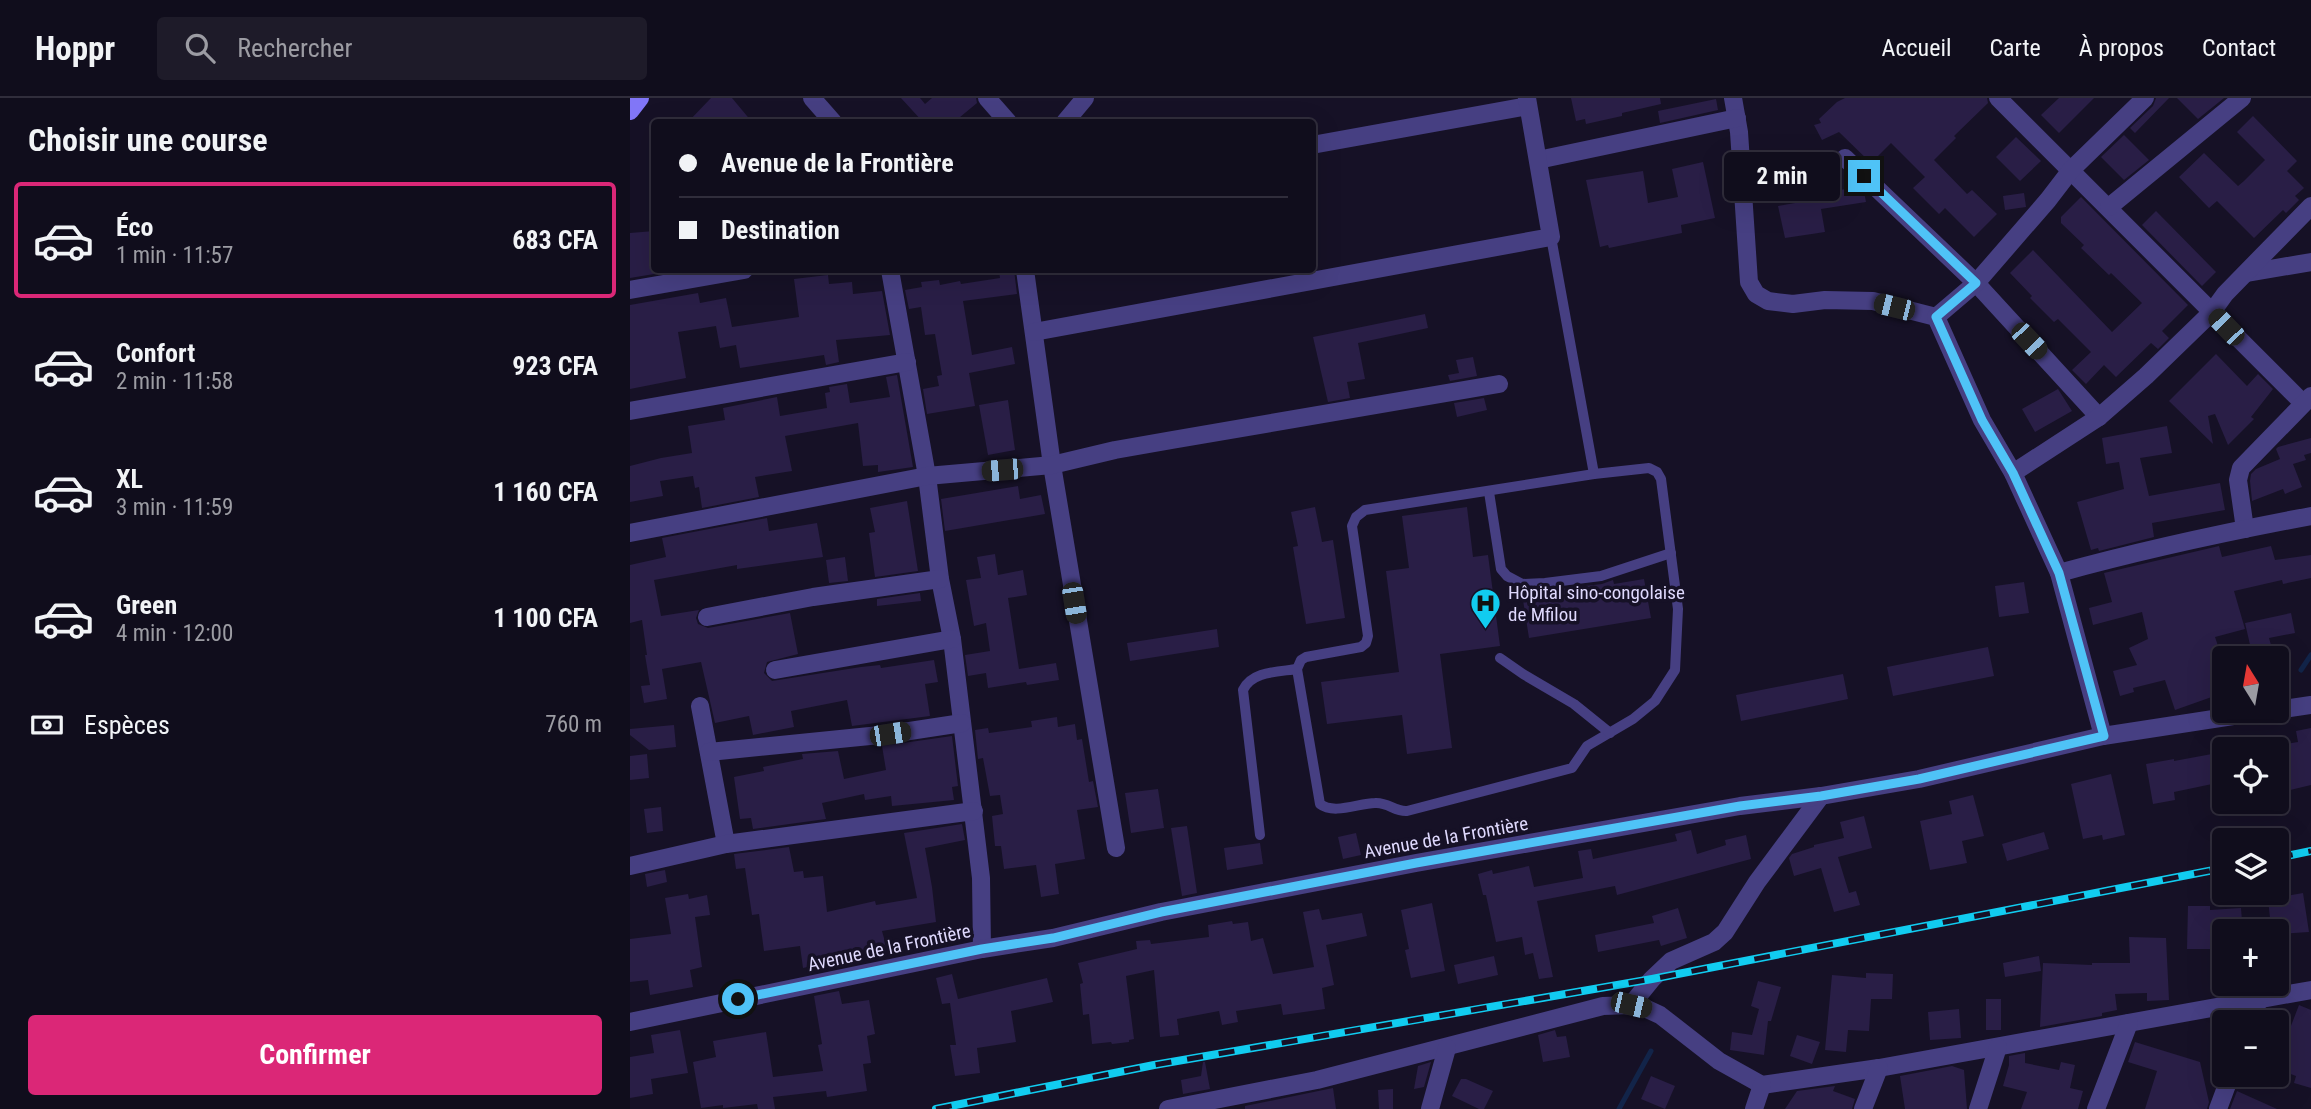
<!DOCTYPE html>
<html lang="fr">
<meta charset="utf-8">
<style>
:root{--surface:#100d1c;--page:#1e1b29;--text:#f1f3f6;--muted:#9c9ca3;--line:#302d3b;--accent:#db2777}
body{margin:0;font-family:"Roboto Condensed",sans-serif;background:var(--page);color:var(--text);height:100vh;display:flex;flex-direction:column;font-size:26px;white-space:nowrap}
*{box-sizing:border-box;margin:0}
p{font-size:23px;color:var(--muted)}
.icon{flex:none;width:38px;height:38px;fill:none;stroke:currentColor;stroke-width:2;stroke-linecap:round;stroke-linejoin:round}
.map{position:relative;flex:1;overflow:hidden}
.side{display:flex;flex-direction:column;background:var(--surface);width:630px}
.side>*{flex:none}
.guide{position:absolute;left:21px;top:21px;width:665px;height:154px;border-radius:7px;box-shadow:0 7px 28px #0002,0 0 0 2px var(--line);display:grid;align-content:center;height:154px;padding:0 28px;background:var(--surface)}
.needle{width:46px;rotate:349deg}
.controls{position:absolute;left:1582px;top:548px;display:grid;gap:14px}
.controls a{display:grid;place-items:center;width:77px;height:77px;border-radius:7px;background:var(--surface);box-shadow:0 7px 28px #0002,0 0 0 2px var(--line);font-size:35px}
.end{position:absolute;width:32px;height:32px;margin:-16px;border:9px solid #4fc3f7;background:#111;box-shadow:0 0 0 4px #111}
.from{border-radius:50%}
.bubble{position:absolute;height:49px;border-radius:7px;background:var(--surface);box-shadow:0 7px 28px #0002,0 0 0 2px var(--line);font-size:23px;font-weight:700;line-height:49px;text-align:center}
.car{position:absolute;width:21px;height:42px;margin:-21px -10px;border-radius:9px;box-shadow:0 0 5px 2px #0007;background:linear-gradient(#222 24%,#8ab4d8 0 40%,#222 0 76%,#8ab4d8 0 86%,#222 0)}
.guide b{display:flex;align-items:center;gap:24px;height:66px;font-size:26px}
.guide b+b{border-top:2px solid var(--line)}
.guide i{width:18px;height:18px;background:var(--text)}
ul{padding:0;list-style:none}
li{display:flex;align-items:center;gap:21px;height:116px;margin:0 14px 10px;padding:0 14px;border:4px solid transparent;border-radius:7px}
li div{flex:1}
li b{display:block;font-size:26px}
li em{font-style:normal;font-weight:700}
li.active{border-color:var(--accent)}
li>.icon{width:63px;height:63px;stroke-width:1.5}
h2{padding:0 28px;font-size:32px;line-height:84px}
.pay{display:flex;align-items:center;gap:18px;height:77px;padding:0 28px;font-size:26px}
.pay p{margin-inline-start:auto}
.primary-button{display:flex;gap:14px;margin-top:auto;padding:14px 28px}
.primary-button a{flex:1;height:80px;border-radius:7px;background:var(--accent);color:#fff;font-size:28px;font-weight:700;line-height:80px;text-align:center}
header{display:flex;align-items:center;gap:42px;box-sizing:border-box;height:98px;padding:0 35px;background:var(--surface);border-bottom:2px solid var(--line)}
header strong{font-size:33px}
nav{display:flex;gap:38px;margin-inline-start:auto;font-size:24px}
.search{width:490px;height:63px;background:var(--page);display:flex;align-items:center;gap:18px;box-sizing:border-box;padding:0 24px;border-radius:7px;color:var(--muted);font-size:26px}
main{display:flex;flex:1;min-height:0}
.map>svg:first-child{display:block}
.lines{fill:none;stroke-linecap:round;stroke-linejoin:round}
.stream{stroke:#122449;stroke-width:5}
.building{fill:#291e46}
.lane{stroke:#463f82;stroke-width:10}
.street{stroke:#463f82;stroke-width:18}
.secondary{stroke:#8176f7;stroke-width:18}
.rail-casing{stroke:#11ccf0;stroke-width:8}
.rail{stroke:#161126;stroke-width:5;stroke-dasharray:16;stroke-linecap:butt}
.route{stroke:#4fc3f7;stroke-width:9}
.labels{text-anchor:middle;stroke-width:7;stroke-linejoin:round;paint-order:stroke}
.poi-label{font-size:19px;fill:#dfd9fd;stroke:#161126;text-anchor:start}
.street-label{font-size:19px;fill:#dfd9fd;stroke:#161126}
</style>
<header>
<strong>Hoppr</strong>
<div class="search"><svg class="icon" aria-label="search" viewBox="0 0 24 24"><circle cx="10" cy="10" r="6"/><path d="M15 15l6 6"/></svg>Rechercher</div>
<nav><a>Accueil</a><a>Carte</a><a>À propos</a><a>Contact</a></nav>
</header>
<main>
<section class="side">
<h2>Choisir une course</h2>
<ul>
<li class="active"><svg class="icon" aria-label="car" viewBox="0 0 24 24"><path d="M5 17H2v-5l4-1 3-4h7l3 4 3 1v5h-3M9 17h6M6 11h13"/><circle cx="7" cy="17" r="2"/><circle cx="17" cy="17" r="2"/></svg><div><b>Éco</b><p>1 min · 11:57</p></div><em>683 CFA</em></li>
<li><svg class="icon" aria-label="car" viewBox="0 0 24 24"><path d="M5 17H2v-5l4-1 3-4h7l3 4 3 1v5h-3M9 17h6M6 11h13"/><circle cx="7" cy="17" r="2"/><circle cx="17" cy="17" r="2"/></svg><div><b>Confort</b><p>2 min · 11:58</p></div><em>923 CFA</em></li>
<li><svg class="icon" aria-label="car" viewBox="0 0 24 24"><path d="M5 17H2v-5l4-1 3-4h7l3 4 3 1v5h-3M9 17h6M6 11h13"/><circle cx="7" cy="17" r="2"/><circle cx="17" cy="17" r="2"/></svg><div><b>XL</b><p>3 min · 11:59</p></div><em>1 160 CFA</em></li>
<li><svg class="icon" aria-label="car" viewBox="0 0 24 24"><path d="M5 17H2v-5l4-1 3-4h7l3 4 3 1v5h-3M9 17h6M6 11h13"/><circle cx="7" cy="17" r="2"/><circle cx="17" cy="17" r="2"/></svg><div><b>Green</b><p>4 min · 12:00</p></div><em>1 100 CFA</em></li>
</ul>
<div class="pay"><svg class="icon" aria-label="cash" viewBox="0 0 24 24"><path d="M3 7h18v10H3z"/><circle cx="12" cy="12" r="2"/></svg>Espèces<p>760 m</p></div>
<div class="primary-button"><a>Confirmer</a></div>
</section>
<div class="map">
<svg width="1681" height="1011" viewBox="0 0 1681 1011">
<rect width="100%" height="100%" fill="#161126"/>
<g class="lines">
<g class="stream">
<polyline points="1671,572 1681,557"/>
<polyline points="989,1011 1021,953"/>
</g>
</g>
<g class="building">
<polygon points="81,0 102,0 122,24 58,24"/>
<polygon points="271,0 290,0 295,6 302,0 346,0 347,5 324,24 293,24"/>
<polygon points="941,0 1030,0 1031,6 992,15 992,18 956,26 955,21 946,23"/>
<polygon points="1215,0 1357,0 1358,5 1324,38 1326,40 1304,62 1337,96 1342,92 1367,116 1344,139 1315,110 1309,116 1283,90 1295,79 1261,45 1241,65 1209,34 1192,42 1184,27 1191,25 1189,21 1207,4"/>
<polygon points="1429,0 1464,0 1429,35 1411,17"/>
<polygon points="1526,0 1539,0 1505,35 1500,30 1523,8"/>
<polygon points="1547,0 1594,0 1568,21"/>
<polygon points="1086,1 1088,12 1030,25 1028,13"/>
<polygon points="1623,18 1667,63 1657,73 1674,90 1665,98 1669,102 1656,115 1653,112 1624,140 1587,103 1579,110 1549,79 1574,55 1608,88 1614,83 1635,62 1607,34"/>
<polygon points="1494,37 1519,62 1494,82 1471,59"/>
<polygon points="1386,39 1411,63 1390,83 1366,59"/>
<polygon points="1073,64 1085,120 1051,127 1052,135 979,150 978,147 970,149 956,82 1013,73 1018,105 1048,99 1042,71"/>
<polygon points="1229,89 1234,94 1236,104 1191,111 1195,134 1155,140 1148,108 1165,105 1164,99"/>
<polygon points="1394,95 1396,109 1375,112 1373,98"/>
<polygon points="1451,99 1558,207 1532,233 1539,240 1528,251 1521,245 1486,279 1474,267 1456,286 1442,272 1461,254 1428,221 1424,224 1400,200 1402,198 1380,175 1403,152 1482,234 1512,205 1481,175 1479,177 1451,150 1454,147 1431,125 1431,119"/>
<polygon points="1526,113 1586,174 1572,188 1512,127"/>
<polygon points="24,133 24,176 0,180 0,135"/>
<polygon points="384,172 387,196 333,203 342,257 382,249 385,266 339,275 345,308 297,316 293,291 309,288 307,278 312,277 305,236 295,237 291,209 279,211 275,192 292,189 291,184 309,182 310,187 330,183 331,186 370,180 369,173"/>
<polygon points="198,177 199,186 222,184 223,196 252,193 260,237 206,242 209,264 196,267 194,257 110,270 106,247 90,250 86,228 48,234 56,280 0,291 0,207 68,195 70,205 96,200 102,229 169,219 164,181"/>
<polygon points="795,216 798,230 728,245 735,281 717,284 720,300 698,304 683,239"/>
<polygon points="1586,256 1617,288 1628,276 1643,291 1621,319 1624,321 1598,347 1585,316 1578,318 1583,346 1539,303"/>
<polygon points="843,259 847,278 820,283 818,277 829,275 826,262"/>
<polygon points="267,277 283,369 248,374 248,367 233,368 228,325 155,338 162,373 125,379 129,399 72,410 69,389 65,390 63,378 30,383 33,398 0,404 0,368 31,360 62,355 58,328 95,322 93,310 147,299 150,318 197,310 195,295 200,294 199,289 217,286 220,305 260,299 256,279"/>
<polygon points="1428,291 1442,313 1405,334 1392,311"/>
<polygon points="854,300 857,312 827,319 824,305"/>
<polygon points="378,302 385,352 358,357 349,307"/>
<polygon points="1537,328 1542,355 1510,360 1519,398 1590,385 1595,412 1522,425 1524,439 1469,453 1468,450 1461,452 1447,404 1494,391 1489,364 1476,366 1472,340"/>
<polygon points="1681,340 1681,355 1674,357 1676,362 1663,366 1672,389 1655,396 1653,391 1622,403 1620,383 1621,376 1626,371 1650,361 1646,351 1648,349"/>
<polygon points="388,388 390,401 411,397 415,416 315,433 311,401"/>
<polygon points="277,403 288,473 245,479 239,435 245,434 240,410"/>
<polygon points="685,409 692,444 703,442 715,520 676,526 663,449 668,448 661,414"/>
<polygon points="837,409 843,459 858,457 870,548 810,556 822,650 777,656 772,617 697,626 691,584 769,574 756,473 779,470 772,418"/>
<polygon points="137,420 139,433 187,425 193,459 107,471 107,467 24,482 31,518 69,512 66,520 68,526 78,530 160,515 168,556 137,564 134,575 142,583 231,569 250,567 251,570 304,562 308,584 295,586 300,618 222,628 217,602 161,613 164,629 123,637 119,618 85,625 71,564 32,571 37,601 14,605 11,588 20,587 15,557 17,557 12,522 0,525 0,467 36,459 32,440"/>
<polygon points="1589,448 1592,459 1641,448 1645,462 1681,457 1681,480 1653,486 1652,482 1604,493 1615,531 1585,539 1594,566 1594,576 1587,578 1593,595 1545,612 1535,582 1503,590 1504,594 1490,598 1483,573 1507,567 1499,550 1518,541 1512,514 1463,527 1459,510 1482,504 1474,475"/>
<polygon points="365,456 368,477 393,472 397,497 378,500 389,571 426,565 429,582 397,587 396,584 358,590 356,575 338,578 335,557 360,553 356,525 344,528 336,482 351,480 347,459"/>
<polygon points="215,459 218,483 199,485 196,462"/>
<polygon points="1014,481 1021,520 899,540 893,502 922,497 921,492 972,486 983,482 984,486"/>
<polygon points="1394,484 1399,515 1369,519 1365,488"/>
<polygon points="290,495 291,503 247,508 247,501"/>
<polygon points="1661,515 1665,535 1639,540 1641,547 1621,551 1615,525"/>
<polygon points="587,531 589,549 500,563 497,545"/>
<polygon points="1358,549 1364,578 1263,598 1257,569"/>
<polygon points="1213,576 1218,601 1111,623 1106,597"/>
<polygon points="427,619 428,629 445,626 447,642 452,641 459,684 463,683 468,709 447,712 455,761 425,766 429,796 411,799 406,767 374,771 371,748 365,748 362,718 373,716 370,697 360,698 353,660 348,661 345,632 358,630 359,635 402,629 401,623"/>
<polygon points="44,627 46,649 19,652 0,637 0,631"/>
<polygon points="1681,630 1681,687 1647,695 1647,662 1658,659 1656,646 1668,644 1666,633"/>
<polygon points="322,638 328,688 322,689 324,702 262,708 261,698 235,702 234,696 192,705 196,721 123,731 121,720 110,721 104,679 134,673 133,669 173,661 172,656 208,653 214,681 256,672 252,648"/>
<polygon points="17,656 19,680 0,682 0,658"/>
<polygon points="1582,656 1587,685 1544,694 1545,702 1523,706 1516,666 1544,661 1544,663"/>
<polygon points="1481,676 1495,737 1473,742 1472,737 1453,741 1441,686"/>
<polygon points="528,691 534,730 501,735 495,695"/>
<polygon points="1343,697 1354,738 1332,743 1337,765 1300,772 1290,723 1322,716 1319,703"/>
<polygon points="31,709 33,733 17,735 14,711"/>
<polygon points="1234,718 1242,750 1208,759 1219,795 1226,793 1230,807 1204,814 1191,770 1164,778 1159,760 1162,756 1184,749 1184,747 1214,740 1210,724"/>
<polygon points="332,726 335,742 295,750 302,789 306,824 252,833 257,851 173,870 170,848 134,853 129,816 122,817 115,770 106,771 104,756 159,749 164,774 173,773 174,780 193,778 197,814 245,803 246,807 287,800 274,735"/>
<polygon points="557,728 567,795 552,798 541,730"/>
<polygon points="1061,732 1067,756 1096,747 1095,742 1116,737 1121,761 987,797 985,788 907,803 923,879 909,881 903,855 895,857 892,839 866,844 856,797 853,797 848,776 862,772 863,776 899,768 904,789 953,780 948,753 961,751 963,761 1047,743 1045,736"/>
<polygon points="1414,734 1419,751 1377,763 1372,746"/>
<polygon points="726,735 731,757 713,761 708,739"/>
<polygon points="630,745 633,766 597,772 594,750"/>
<polygon points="35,772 37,784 17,789 15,776"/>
<polygon points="1673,795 1679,834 1647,836 1647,833 1594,833 1594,851 1557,851 1558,808 1580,808 1580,812 1611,810 1612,823 1640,820 1638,801"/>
<polygon points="58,796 59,801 77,797 80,817 65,819 72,869 60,872 63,889 20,897 18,882 0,884 0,841 41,836 35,800"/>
<polygon points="802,805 815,873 781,880 775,852 779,851 771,812"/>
<polygon points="1048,810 1057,840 1031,848 1029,842 968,854 965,837 1024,825 1022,818"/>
<polygon points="689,811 692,822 732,815 737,838 696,847 704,887 692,890 695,911 653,917 651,906 606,913 608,924 592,927 589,913 547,921 549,937 530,939 524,872 496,878 504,941 499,942 499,944 482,946 481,944 462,946 459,916 453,917 450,886 453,885 448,865 507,851 506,843 520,842 521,846 579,839 578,827 602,823 603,826 618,824 621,843 633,840 643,876 684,869 673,814"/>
<polygon points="1499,839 1536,840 1539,902 1517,903 1517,895 1485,896 1487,912 1472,915 1472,918 1410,929 1413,865 1462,867 1462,865 1500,865"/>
<polygon points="864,858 868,877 828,886 824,867"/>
<polygon points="1409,858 1411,873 1375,879 1373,865"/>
<polygon points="1236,875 1263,876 1262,901 1241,901 1239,933 1218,932 1216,954 1195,952 1202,877 1236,880"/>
<polygon points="322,876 328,901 417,880 423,904 381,913 386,944 347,950 350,975 325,978 320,947 326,947 320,905 312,906 306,880"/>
<polygon points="1128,883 1151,889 1141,923 1138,923 1134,957 1100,952 1102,934 1122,937 1129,911 1121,908"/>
<polygon points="209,893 212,906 239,902 245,936 237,938 241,965 233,966 237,993 197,999 196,993 143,999 145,1011 128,1011 127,1006 93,1010 93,1007 71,1010 63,964 86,959 83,943 136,934 143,979 193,973 188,947 192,946 184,898"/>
<rect x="1356" y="901" width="15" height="31"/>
<polygon points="1669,907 1681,912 1681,990 1664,985 1666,978 1647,971 1647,929 1659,933"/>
<polygon points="1329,911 1331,940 1300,942 1298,914"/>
<polygon points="50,932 58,975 21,981 23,996 0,1000 0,959 24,955 21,937"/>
<polygon points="925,932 927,939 936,938 940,959 913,964 908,937"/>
<polygon points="1167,937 1190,944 1182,966 1160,958"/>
<polygon points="1505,944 1570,964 1579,1004 1577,1011 1515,1011 1527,973 1498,964"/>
<polygon points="1395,955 1395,965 1429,972 1431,964 1445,967 1440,990 1453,993 1448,1011 1391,1011 1397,994 1373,988 1379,967 1379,958"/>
<polygon points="573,964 575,964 580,991 553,996 551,982 571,978"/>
<polygon points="801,964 794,989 784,991 788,968"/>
<polygon points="1322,968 1334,972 1337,1011 1275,1011 1270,978"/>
<polygon points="1021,978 1045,988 1035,1011 1011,1001"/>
<polygon points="831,981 836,981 863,993 854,1011 849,1011 822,998"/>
<polygon points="1205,988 1203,993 1225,1001 1222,1011 1155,1011 1167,993"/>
<polygon points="703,990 706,1011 615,1011 615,1008"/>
<polygon points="763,991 763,1011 749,1011 748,992"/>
<polygon points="1607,993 1647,1011 1600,1011"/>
</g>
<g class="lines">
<g class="lane">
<polyline points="921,139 964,376"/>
<path d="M1019,370L1027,374L1031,381L1048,511L1045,572L1025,603L1003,621L957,648L942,670L777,713C765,714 758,704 745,705C729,705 704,717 690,706L667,571L671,562L676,559L731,549L736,545L738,538L722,428L726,419L735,412L964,376Z"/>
<polyline points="859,394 871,471 877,478 892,486 915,485 971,478 1041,455"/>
<polyline points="870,560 893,576 944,606 980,635"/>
<path d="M630,737L613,592C622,573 648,574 667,571"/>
</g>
<g class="street">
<polyline points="182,0 203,24"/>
<polyline points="357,0 378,24"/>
<polyline points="1103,0 1109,34 1119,184 1126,196 1138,203 1163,206 1195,202 1243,203 1306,219 1352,322 1383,375 1429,475 1473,638"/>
<polyline points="1368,0 1673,305"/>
<polyline points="435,24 455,0"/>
<polyline points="682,47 898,8"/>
<polyline points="1215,60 1346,185 1469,319"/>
<polyline points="908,62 1107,20"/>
<polyline points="1479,109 1612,0"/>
<polyline points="260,172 297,378 310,481 322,541 351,780 352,851"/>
<polyline points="395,172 422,367 486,750"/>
<polyline points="1617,175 1681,164"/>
<polyline points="0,192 114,172"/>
<polyline points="1306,219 1346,185 1418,102 1441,72 1515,0"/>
<polyline points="404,234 921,139 897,0"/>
<polyline points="0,313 277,264"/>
<polyline points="1383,375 1469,319 1516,278 1582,214 1595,196 1681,108"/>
<polyline points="1615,431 1608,382 1611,370 1681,298"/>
<polyline points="0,435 297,378 422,367 485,352 542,342 869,286"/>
<path d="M1429,475C1512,452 1596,434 1681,418"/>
<polyline points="77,519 183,499 310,481"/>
<polyline points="145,572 322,541"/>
<polyline points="70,608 96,746"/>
<polyline points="1647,612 1681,607"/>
<polyline points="79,654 260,636 332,625"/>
<polyline points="0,768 96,746 344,713"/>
<polyline points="1001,907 1022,881 1041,863 1084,844 1095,834 1127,784 1191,698"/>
<polyline points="0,924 352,851 423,840 531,814 786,765 1110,708 1191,698 1289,681 1473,638 1642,612"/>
<polyline points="1620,924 1629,902"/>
<polyline points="538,1011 687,982 973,908 1001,907 1017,911 1030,917 1089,963 1132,987 1249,970 1681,892"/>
<polyline points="800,1011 817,950"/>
<polyline points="1124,1011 1132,987"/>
<polyline points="1233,1011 1249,970"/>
<polyline points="1348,1011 1368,949"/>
<polyline points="1466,1011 1499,925"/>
<polyline points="1588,1011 1601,976"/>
</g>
<polyline class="secondary" points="0,13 10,0"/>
<defs>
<g id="rail">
<polyline points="1647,760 1681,753"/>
<polyline points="306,1011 524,967 1022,881 1594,770"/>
</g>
</defs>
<use href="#rail" class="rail-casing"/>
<use href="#rail" class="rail"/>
</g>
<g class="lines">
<polyline class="route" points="108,901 352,851 423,840 531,814 786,765 1110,708 1191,698 1289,681 1474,638 1429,475 1383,375 1352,322 1306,219 1346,185 1234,78"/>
</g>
<defs>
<symbol id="hospital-pin" viewBox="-11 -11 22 30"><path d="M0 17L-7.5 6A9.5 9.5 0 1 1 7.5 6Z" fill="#11ccf0" stroke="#161126"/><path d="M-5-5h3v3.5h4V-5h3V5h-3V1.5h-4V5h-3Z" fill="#111"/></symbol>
</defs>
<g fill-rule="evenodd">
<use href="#hospital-pin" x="838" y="488" width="35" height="47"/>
</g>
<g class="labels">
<g class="poi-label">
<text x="878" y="501">Hôpital sino-congolaise<tspan x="878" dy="22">de Mfilou</tspan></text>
</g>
<g class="street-label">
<text transform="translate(816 739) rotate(-10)" y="7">Avenue de la Frontière</text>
<text transform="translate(259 849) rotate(-12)" y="7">Avenue de la Frontière</text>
</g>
</g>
</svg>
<div class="controls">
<a><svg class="needle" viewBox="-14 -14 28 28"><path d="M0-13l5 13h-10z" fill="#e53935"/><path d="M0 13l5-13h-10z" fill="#9c9ca3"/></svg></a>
<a><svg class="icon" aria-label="locate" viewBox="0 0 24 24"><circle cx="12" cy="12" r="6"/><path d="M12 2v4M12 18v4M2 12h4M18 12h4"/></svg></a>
<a><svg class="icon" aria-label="layers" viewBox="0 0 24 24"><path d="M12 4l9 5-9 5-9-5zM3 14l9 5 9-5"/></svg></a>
<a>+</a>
<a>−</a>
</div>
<i class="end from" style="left:108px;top:901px"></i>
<i class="end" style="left:1234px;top:78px"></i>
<div class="bubble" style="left:1094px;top:54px;width:116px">2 min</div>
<i class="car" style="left:1264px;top:209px;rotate:284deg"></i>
<i class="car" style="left:1596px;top:229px;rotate:316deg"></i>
<i class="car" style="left:1399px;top:243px;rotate:137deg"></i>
<i class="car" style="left:372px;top:372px;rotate:265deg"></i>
<i class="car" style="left:444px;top:505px;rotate:171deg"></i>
<i class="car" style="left:260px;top:636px;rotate:81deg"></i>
<i class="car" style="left:1001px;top:907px;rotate:103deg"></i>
<div class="guide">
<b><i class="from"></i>Avenue de la Frontière</b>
<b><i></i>Destination</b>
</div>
</div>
</main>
